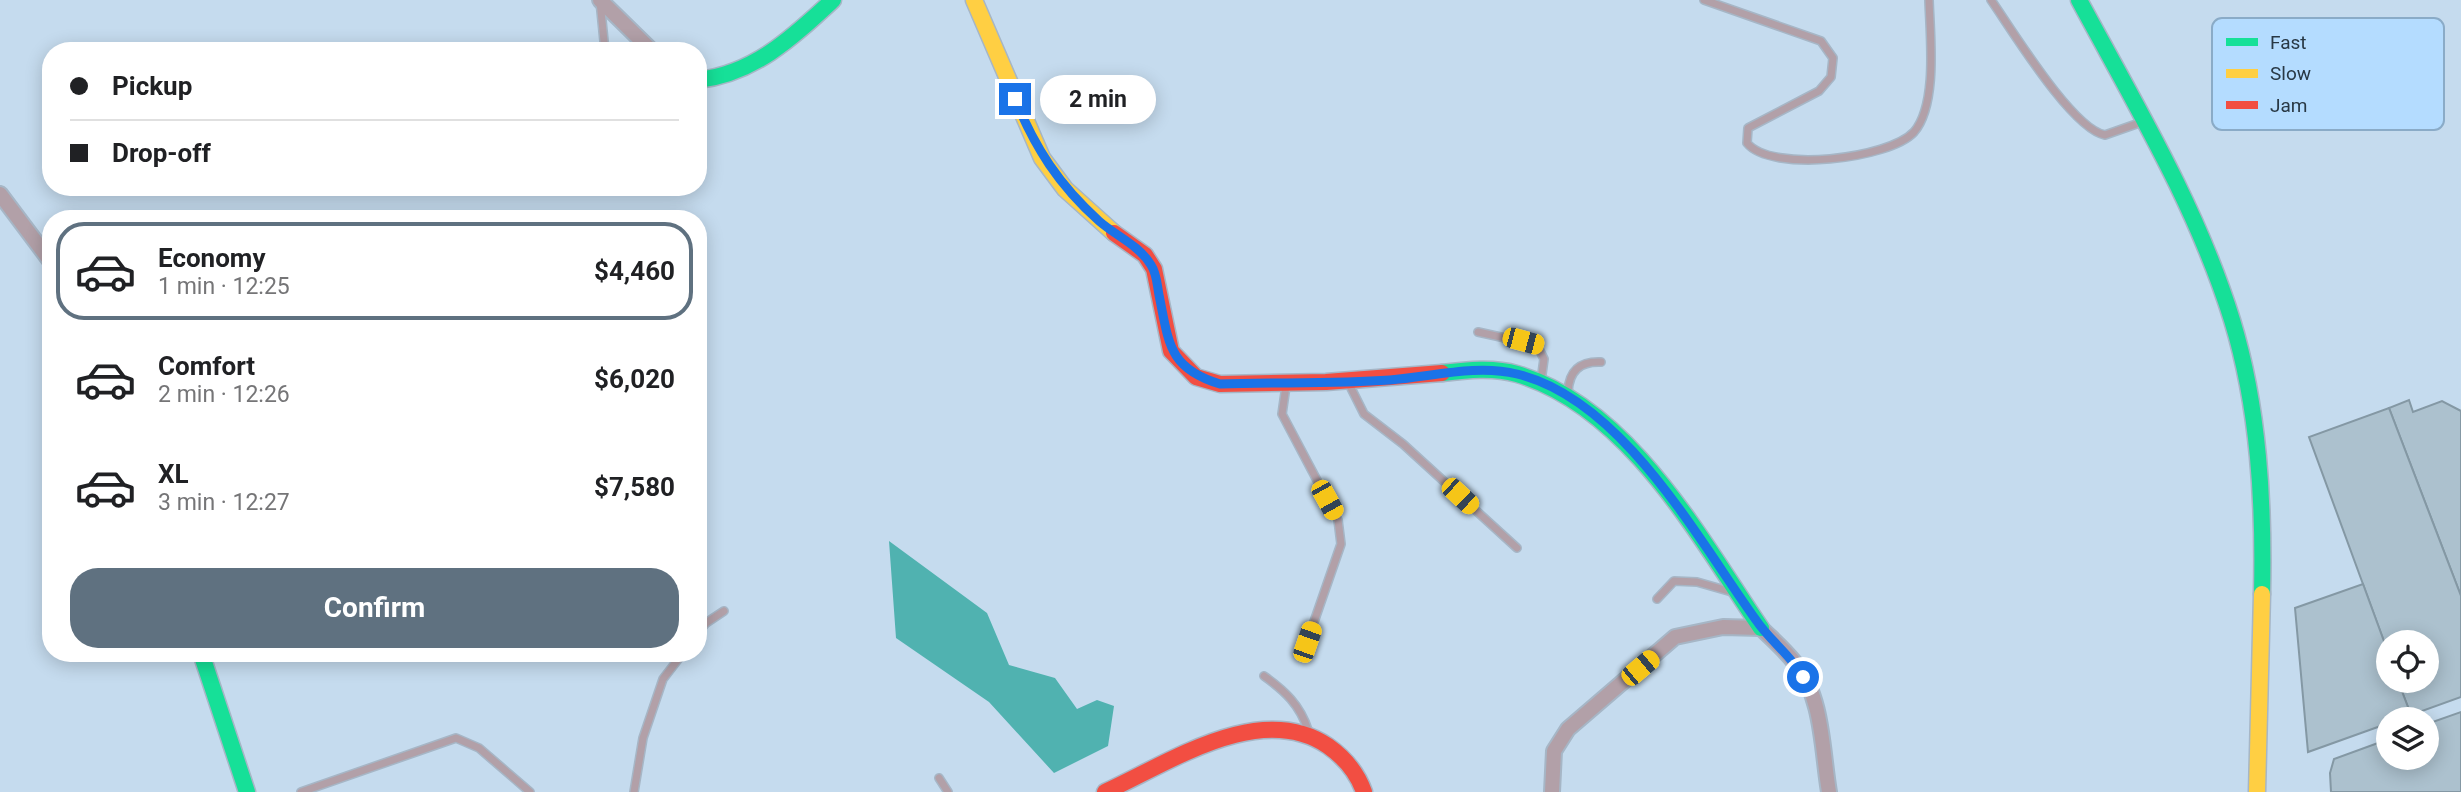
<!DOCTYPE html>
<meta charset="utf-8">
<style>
:root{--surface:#fff;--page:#f2f2f2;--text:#202124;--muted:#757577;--line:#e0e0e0;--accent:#5f7180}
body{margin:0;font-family:Roboto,sans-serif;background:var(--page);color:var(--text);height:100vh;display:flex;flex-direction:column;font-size:26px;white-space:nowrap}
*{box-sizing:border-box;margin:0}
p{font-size:23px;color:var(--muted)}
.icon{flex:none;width:38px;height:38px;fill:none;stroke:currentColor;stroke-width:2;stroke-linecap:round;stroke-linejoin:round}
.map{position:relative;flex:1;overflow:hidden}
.side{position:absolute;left:42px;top:210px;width:665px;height:452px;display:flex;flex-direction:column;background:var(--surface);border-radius:28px;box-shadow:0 4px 18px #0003}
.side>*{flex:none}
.banner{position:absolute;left:42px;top:42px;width:665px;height:154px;border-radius:28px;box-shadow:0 4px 18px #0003;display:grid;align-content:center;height:154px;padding:0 28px;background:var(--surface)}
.controls{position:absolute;left:2376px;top:630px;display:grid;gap:14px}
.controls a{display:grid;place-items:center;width:63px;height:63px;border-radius:50%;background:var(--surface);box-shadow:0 4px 18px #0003;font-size:35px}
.end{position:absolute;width:32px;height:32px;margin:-16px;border:9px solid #1a73e8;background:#fff;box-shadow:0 0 0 4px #fff}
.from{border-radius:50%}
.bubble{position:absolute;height:49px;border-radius:24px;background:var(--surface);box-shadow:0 4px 18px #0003;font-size:23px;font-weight:700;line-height:49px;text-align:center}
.car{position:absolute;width:21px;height:42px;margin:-21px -10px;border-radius:9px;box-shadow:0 0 5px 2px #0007;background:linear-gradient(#f5c518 24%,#345 0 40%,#f5c518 0 76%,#345 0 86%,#f5c518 0)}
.banner b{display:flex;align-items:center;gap:24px;height:66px;font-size:26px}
.banner b+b{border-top:2px solid var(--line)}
.banner i{width:18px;height:18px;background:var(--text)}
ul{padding:12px 0 0;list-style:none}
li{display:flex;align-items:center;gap:21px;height:98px;margin:0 14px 10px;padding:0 14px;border:4px solid transparent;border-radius:28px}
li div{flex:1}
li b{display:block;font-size:26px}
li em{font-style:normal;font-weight:700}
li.on{border-color:var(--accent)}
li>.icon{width:63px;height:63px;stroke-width:1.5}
.cta{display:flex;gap:14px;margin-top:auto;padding:14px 28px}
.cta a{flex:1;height:80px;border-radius:28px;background:var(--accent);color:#fff;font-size:28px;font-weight:700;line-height:80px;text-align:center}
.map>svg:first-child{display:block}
.water{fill:#50b2b0}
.building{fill:#acc1ce;stroke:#8498a4;stroke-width:2}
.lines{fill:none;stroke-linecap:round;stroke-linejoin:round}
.lane-casing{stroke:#a6b6c6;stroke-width:10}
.street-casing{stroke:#a6b6c6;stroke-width:18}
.fast-casing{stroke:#a6b6c6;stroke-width:19}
.slow-casing{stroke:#a6b6c6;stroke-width:19}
.jam-casing{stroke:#a6b6c6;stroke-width:19}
.lane{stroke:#b2a0a8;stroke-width:7}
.street{stroke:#b2a0a8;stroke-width:14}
.fast{stroke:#16e098;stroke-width:16}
.slow{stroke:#ffcf43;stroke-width:16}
.jam{stroke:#f24e42;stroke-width:16}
.route{stroke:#1a73e8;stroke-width:9}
.key{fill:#b4dcff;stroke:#8aabc7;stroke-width:2}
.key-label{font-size:19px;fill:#283845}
</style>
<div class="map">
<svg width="2461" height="792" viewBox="0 0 2461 792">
<rect width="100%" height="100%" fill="#c5dbee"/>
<polygon class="water" points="889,541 987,613 1009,665 1055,678 1077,709 1097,700 1114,706 1108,746 1054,773 989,702 896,638"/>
<g class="building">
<polygon points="2409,400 2413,412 2442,401 2461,411 2461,596 2389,408"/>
<polygon points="2389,408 2461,596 2461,697 2411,715 2398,681 2427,681 2427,642 2389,642 2389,655 2309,437"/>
<polygon points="2363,584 2389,655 2389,681 2398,681 2411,715 2389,719 2389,723 2308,752 2295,608"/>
<polygon points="2461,712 2461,792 2331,792 2330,773 2334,759 2389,739 2389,758 2427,758 2427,724"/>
</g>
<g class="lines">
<defs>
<g id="lane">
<path d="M1704,0L1821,41L1833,58L1831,77L1819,91L1748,128L1747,143C1771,173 1889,159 1914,132C1938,104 1930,35 1929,0"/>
<path d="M1991,0C2012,30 2072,129 2105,135L2142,122"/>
<polyline points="600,1 605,51"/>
<polyline points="1478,332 1537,345 1544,359 1541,381"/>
<polyline points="1349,384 1364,414 1403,444 1517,548"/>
<polyline points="1286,386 1282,414 1338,520 1341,544 1307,642"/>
<path d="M1568,392C1569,371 1580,361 1601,362"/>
<polyline points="1657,599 1674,581 1697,582 1732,592"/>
<polyline points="698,633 706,623 724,611"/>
<path d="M1264,676C1285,691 1300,705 1308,730"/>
<polyline points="939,778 948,792"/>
<polyline points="301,792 456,738 479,748 530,792"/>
<polyline points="634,792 643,738 663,679 683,653"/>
</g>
<g id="street">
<polyline points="600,0 652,51"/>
<polyline points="0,194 51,262"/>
<path d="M1552,792L1554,751L1568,729L1675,637L1723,627L1761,628C1772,639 1785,650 1795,663C1823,696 1822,751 1829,792"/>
</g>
<g id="fast">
<path d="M2079,0C2135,104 2197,207 2232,320C2259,408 2264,503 2262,594"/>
<path d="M698,80C754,74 793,37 833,0"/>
<path d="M1442,373C1467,370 1493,367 1517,374C1629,407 1699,537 1761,628"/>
<polyline points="201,653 247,792"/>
</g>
<g id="slow">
<polyline points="974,0 1042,158 1065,189 1114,233"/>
<polyline points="2257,792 2262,594"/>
</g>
<g id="jam">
<polyline points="1114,233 1145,255 1154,269 1171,351 1196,377 1220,384 1326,382 1442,373"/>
<path d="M1105,792C1169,763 1260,700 1328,746C1345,758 1357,772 1364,792"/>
</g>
</defs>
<use href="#lane" class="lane-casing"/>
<use href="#street" class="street-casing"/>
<use href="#fast" class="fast-casing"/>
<use href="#slow" class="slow-casing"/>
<use href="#jam" class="jam-casing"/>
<use href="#lane" class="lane"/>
<use href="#street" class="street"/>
<use href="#fast" class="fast"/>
<use href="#slow" class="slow"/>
<use href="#jam" class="jam"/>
</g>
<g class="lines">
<path class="route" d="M1015,99C1035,148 1059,185 1099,221C1116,236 1139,245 1151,265C1157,274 1157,285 1159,295C1169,343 1168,368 1220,384C1276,382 1333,384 1390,380C1431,377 1476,364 1517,374C1622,399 1697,538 1756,620C1770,641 1791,655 1803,677"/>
</g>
<rect x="2212" y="18" width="232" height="112" rx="10" class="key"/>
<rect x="2226" y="38" width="32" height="8" fill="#16e098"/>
<rect x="2226" y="69" width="32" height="9" fill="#ffcf43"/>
<rect x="2226" y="101" width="32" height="8" fill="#f24e42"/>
<g class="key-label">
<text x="2270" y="49">Fast</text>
<text x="2270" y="80">Slow</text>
<text x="2270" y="112">Jam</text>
</g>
</svg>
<div class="controls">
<a><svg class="icon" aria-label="locate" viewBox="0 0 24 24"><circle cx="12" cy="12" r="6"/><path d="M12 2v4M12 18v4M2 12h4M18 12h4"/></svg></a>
<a><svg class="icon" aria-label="layers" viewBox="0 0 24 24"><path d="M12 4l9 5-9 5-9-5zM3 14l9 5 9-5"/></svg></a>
</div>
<i class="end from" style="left:1803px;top:677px"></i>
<i class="end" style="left:1015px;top:99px"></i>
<div class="bubble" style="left:1040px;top:75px;width:116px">2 min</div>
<i class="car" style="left:1523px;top:341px;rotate:105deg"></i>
<i class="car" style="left:1460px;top:496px;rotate:133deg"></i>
<i class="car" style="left:1327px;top:500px;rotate:151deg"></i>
<i class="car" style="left:1307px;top:642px;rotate:19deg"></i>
<i class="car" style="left:1640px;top:668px;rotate:50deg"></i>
<div class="banner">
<b><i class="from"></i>Pickup</b>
<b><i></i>Drop-off</b>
</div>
<section class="side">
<ul>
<li class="on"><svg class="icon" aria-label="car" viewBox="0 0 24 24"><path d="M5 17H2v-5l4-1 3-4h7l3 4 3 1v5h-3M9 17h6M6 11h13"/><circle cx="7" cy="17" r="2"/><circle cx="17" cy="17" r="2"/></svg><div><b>Economy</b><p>1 min · 12:25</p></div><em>$4,460</em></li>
<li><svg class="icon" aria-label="car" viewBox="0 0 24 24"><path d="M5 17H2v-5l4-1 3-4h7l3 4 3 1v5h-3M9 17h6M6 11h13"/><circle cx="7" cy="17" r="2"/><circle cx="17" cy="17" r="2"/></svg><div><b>Comfort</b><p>2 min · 12:26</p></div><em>$6,020</em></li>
<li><svg class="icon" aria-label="car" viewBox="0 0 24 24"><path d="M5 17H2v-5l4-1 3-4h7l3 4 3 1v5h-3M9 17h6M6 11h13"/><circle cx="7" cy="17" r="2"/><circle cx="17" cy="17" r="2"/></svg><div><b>XL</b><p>3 min · 12:27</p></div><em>$7,580</em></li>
</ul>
<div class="cta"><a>Confirm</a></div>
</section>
</div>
